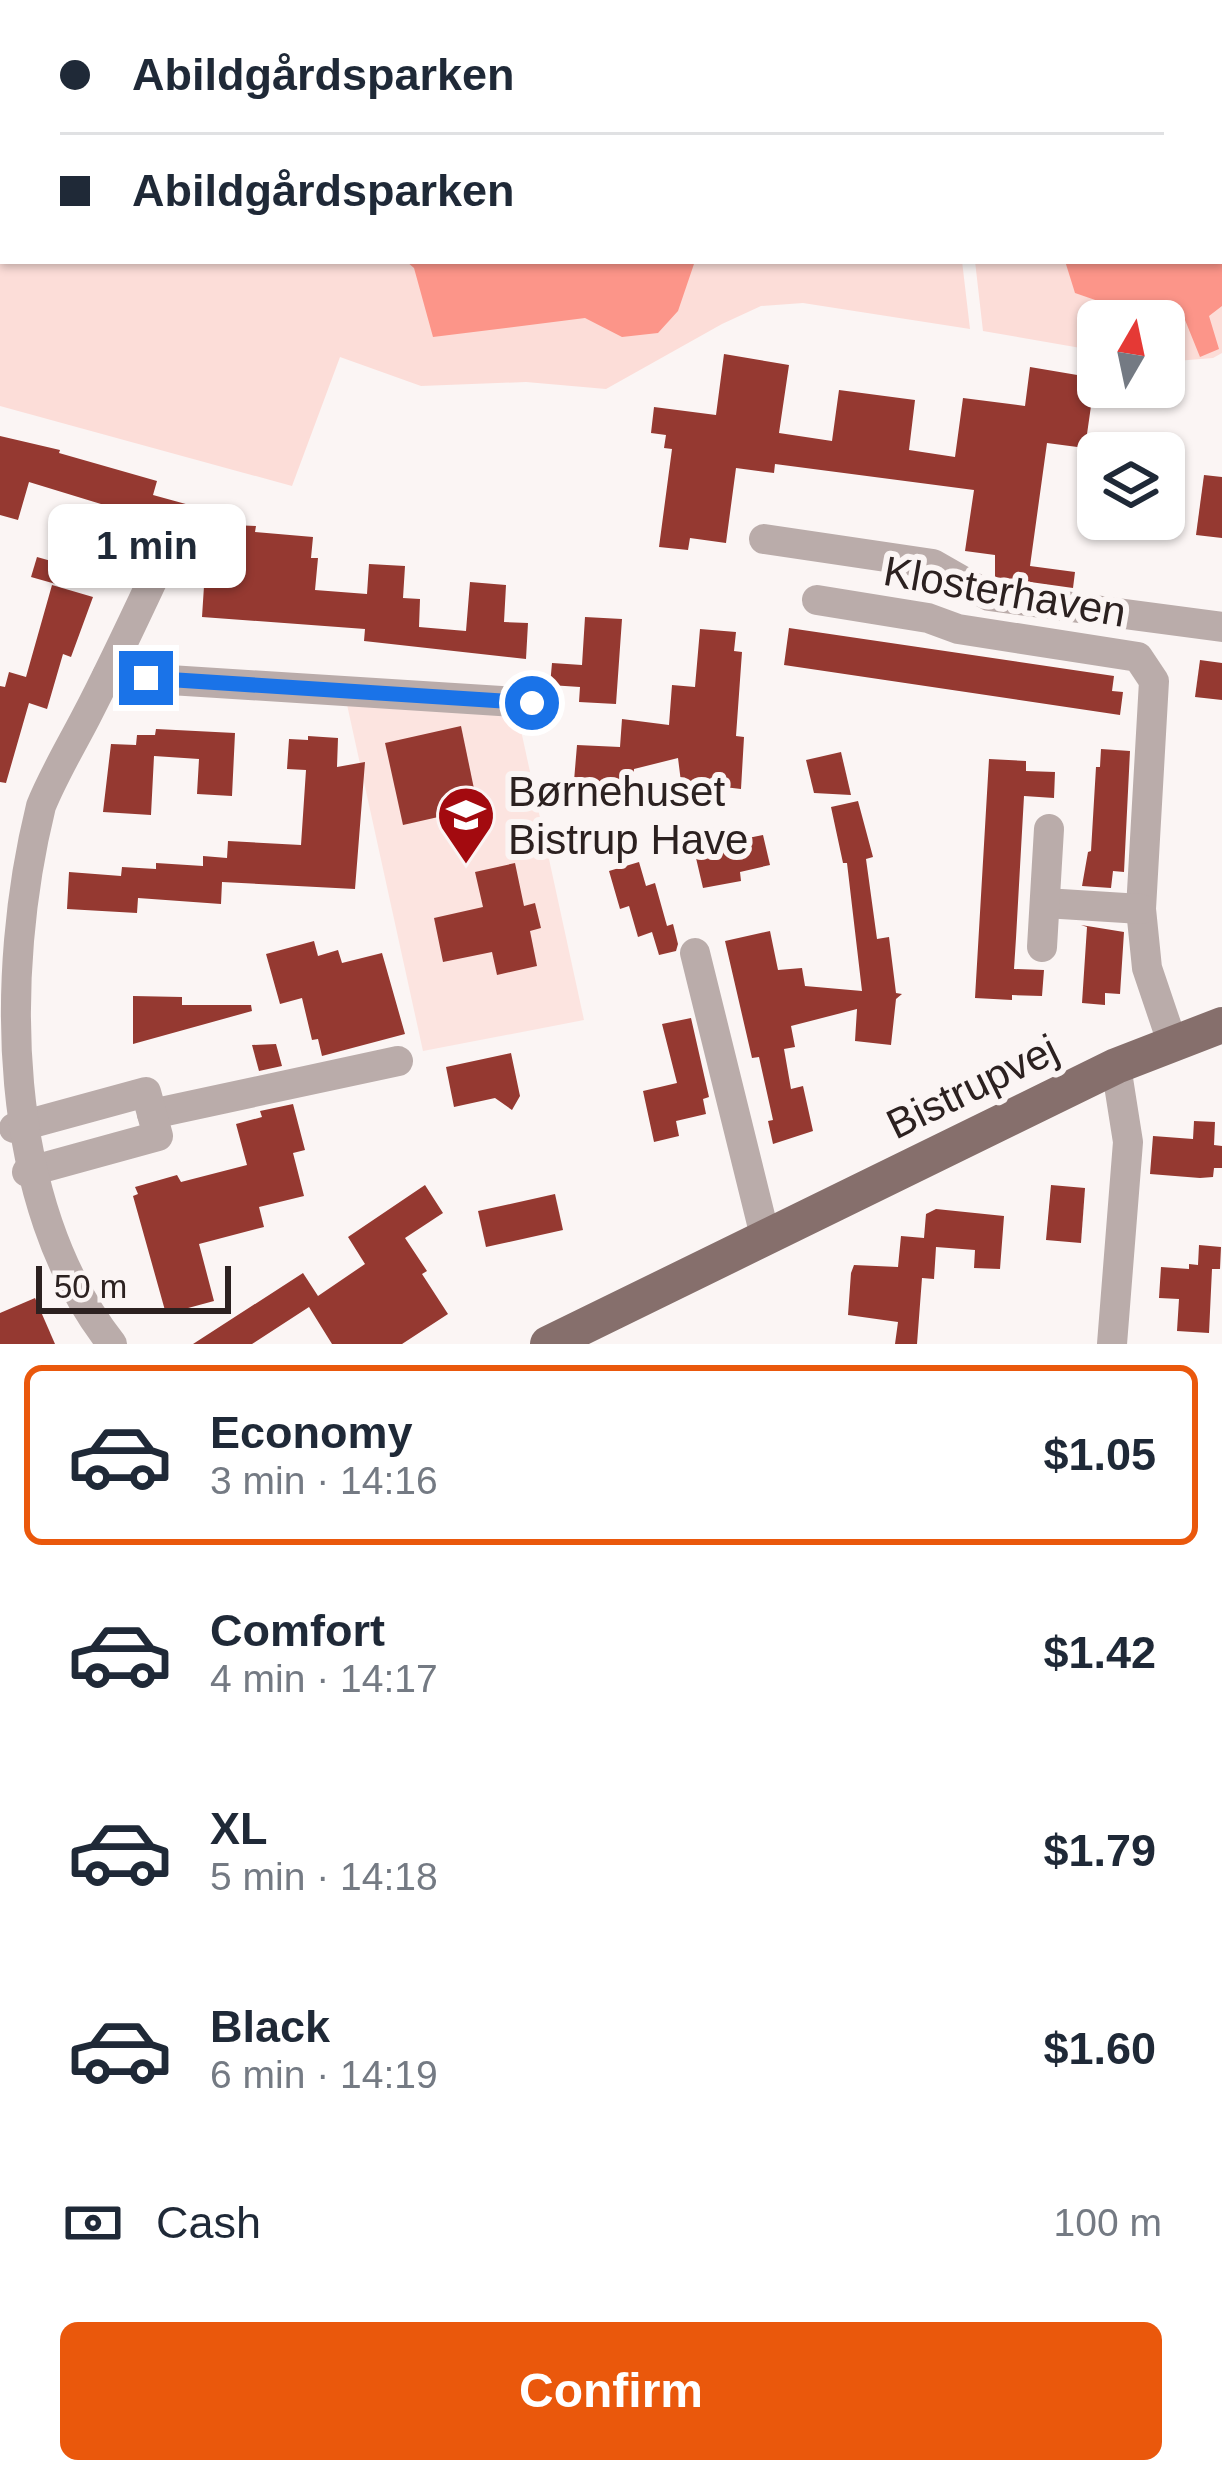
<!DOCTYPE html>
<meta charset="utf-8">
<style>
:root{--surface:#fff;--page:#f2f2f3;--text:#1f2937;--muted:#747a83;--line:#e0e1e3;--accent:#ea580c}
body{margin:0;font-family:Helvetica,sans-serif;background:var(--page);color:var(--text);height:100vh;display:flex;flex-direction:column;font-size:45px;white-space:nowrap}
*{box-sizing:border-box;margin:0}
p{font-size:39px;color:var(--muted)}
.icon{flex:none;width:66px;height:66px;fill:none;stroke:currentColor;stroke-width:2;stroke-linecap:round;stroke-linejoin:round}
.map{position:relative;height:1344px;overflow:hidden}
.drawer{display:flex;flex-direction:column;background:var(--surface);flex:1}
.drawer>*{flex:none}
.banner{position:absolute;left:0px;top:0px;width:1224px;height:264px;box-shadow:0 3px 9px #0004;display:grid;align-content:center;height:264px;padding:0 60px;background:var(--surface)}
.needle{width:78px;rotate:9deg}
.controls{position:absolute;left:1077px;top:300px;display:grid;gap:24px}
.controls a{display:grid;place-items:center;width:108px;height:108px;border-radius:18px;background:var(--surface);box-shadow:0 3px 9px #0004;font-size:60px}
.scale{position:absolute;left:36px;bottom:30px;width:195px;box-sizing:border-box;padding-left:12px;border:6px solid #2c2120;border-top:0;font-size:33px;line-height:42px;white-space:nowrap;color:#2c2120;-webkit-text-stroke:9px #fbf5f4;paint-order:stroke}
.end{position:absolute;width:54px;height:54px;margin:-27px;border:15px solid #1a73e8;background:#fff;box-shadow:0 0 0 6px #fff}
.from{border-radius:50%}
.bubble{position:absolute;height:84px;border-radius:18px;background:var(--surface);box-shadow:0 3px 9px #0004;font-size:39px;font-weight:700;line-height:84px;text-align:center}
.banner b{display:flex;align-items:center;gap:42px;height:114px;font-size:45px}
.banner b+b{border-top:3px solid var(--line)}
.banner i{width:30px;height:30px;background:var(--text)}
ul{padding:21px 0 0;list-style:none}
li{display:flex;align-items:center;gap:36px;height:180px;margin:0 24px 18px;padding:0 36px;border:6px solid transparent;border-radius:18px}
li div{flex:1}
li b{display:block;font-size:45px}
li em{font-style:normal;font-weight:700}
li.active{border-color:var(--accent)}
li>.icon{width:108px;height:108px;stroke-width:1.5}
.pay{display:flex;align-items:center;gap:30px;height:132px;padding:0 60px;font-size:45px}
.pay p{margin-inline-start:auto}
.button{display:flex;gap:24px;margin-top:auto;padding:24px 60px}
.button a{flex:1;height:138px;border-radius:18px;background:var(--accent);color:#fff;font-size:48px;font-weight:700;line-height:138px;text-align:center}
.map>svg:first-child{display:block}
.built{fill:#fce4e0}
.green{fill:#fcddd8}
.water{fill:#fc9589}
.building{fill:#953931}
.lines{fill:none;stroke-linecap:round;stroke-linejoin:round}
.minor{stroke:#baacaa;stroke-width:30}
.major{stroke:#866f6c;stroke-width:36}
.route{stroke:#1a73e8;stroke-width:15}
.labels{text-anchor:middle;stroke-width:12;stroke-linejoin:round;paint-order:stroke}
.street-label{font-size:42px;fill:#2c2120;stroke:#fbf5f4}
.poi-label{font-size:42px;fill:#2c2120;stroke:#fbf5f4;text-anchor:start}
</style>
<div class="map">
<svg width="1222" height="1344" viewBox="0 0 1222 1344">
<rect width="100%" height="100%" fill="#fbf5f4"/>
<polygon class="built" points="346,700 517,712 584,1020 423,1051"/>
<g class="green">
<polygon points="0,0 351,3 3,3 3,261 962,261 970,329 803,303 761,306 722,324 606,389 526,382 421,386 340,357 292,486 0,406"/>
<polygon points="745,0 951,0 740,3"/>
<polygon points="965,0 1222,0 1222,353 1213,358 1164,362 1164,321 1098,321 1098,351 983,331 975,261 1221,261 1221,3 965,3"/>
</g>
<g class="water">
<polygon points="1011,0 1222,0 1222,306 1209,316 1219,349 1200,357 1183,315 1101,302 1075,293 1065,261 1221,261 1221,3 1010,3"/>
<polygon points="406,261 695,261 678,311 658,333 622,337 585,318 433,337 414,268"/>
</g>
<g class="building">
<polygon points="724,354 789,365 779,433 832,441 839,390 915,400 909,450 955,457 963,398 1025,406 1030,367 1095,378 1085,448 1047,443 1030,566 1075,572 1073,588 995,577 995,555 965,551 974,490 775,464 774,473 736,468 726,543 690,538 688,550 659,547 672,449 664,448 666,435 651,433 654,407 716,415"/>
<polygon points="0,436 60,450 59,453 157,481 153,495 193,506 186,530 29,482 18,520 0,515"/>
<polygon points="1204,475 1222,477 1222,538 1196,535"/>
<polygon points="208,524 256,526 255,532 313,537 311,558 318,558 315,590 367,594 369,564 405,566 403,598 420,599 419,627 466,631 470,582 506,585 504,622 528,623 526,659 364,641 365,629 202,617"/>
<polygon points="37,557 76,568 70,588 31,577"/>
<polygon points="52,585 93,597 71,657 63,654 47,709 29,703 6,783 0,782 0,686 5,687 9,672 26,677"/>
<polygon points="585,617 622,619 616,704 579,702 580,687 550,685 552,663 582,665"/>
<polygon points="789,628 1114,676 1112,691 1123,692 1120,715 784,665"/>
<polygon points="700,629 736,632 734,651 742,652 736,736 744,737 741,789 681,782 678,758 634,769 633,784 574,781 577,745 620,747 622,719 669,725 672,685 695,687"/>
<polygon points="1200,660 1222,663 1222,700 1195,697"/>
<polygon points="461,726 478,808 403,825 385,743"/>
<polygon points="156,729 235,733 232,796 197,794 199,759 154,756 151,815 103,812 111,744 136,745 137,735 155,735"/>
<polygon points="308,736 338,738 337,767 365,762 355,889 222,882 221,904 138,898 137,913 67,909 69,872 121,876 122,867 156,869 156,863 203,866 203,856 227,858 228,841 301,845 306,770 287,769 289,739 308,740"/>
<polygon points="1101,749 1130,751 1124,872 1113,871 1111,888 1082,886 1088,852 1091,851 1096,767 1100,767"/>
<polygon points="841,752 851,795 814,793 806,760"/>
<polygon points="989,759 1026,761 1026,771 1055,772 1054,798 1024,796 1016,938 1014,969 1044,970 1042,996 1012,995 1012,1000 975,998"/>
<polygon points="858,801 873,857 866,859 877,939 889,937 896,993 902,994 896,999 891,1045 855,1041 857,1009 791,1026 795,1047 784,1049 791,1089 803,1086 813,1131 773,1144 768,1121 773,1120 759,1057 752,1058 725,941 770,931 778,970 802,968 805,986 862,991 847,863 843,863 831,807"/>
<polygon points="763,835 770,865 740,872 741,881 703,888 696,858 721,853 718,844"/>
<polygon points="639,862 646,886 655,883 667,926 673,924 678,944 676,951 659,955 652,932 638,937 629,906 620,909 609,871"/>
<polygon points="515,863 524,906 535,903 541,928 530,931 537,966 497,975 492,952 443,962 434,918 483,907 475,872"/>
<polygon points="1081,925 1124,932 1120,994 1105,993 1105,1005 1082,1003 1087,927"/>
<polygon points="314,941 318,956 338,950 342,963 382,953 405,1034 322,1056 318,1039 312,1040 302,998 280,1004 266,954"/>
<polygon points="133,996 182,997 182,1005 251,1005 252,1011 133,1044"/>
<polygon points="691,1018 709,1097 703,1099 706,1114 676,1121 679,1136 654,1142 643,1091 677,1083 662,1024"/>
<polygon points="276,1044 282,1066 259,1071 252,1045"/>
<polygon points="511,1053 520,1096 512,1110 495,1098 454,1107 446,1067"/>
<polygon points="293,1104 305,1150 293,1153 304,1196 259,1207 264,1227 199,1244 214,1301 166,1314 133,1196 138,1194 135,1187 177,1175 181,1182 247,1165 236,1124 262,1117 260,1111"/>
<polygon points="1194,1121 1215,1122 1214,1145 1222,1146 1222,1168 1214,1168 1213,1177 1200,1178 1150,1174 1153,1136 1193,1139"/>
<polygon points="425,1185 443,1213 405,1238 427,1271 422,1274 448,1314 402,1344 332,1344 309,1307 252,1344 193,1344 303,1273 318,1296 365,1264 348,1237"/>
<polygon points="1051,1185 1085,1188 1081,1243 1046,1240"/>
<polygon points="555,1194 563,1230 486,1247 478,1211"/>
<polygon points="936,1209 1004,1216 1000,1269 974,1268 975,1250 936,1247 934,1279 922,1278 917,1344 895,1344 898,1322 848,1315 851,1273 854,1265 898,1267 901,1236 924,1238 926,1214"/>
<polygon points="1199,1245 1221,1247 1220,1269 1212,1269 1209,1333 1177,1331 1179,1299 1159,1298 1161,1267 1189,1269 1189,1264 1198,1265"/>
<polygon points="35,1298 55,1344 0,1344 0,1313"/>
</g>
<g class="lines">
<g class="minor">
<polyline points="764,539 933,564 989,596 1222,627"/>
<polyline points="817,600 928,618 958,629 1138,657 1154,681 1141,909 1147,968 1172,1042"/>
<polyline points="107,676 532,703"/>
<polyline points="1045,903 1141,909"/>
<polyline points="1042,947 1049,829"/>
<polyline points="695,953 765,1236"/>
<polyline points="152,1114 398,1061"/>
<polyline points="14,1128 146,1092 158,1136 27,1172"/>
<path d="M112,1344C0,1203 0,972 41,806C53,776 71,746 86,717C110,671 132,624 154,577L116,567"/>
<polyline points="1112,1344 1128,1142 1116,1066"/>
</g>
<polyline class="major" points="548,1344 1116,1066 1222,1025"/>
</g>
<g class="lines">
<polyline class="route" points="146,678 532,703"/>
</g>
<defs>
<symbol id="school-pin" viewBox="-11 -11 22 30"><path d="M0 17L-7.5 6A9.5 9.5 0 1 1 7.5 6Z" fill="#a30a0f" stroke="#fbf5f4"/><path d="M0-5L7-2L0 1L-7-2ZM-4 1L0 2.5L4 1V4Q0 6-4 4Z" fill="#fff"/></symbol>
</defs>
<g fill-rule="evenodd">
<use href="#school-pin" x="433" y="782" width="66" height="90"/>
</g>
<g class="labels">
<g class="street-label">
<text transform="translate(1005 591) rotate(10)" y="15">Klosterhaven</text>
<text transform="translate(972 1086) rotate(-26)" y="15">Bistrupvej</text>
</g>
<g class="poi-label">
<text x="508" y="806">Børnehuset<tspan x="508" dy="48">Bistrup Have</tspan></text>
</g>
</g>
</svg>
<div class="controls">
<a><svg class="needle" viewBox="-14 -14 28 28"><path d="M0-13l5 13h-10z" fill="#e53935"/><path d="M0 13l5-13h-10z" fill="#747a83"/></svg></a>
<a><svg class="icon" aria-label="layers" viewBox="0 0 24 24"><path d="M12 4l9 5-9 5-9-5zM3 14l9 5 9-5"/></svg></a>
</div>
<div class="scale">50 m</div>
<i class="end from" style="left:532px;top:703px"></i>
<i class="end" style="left:146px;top:678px"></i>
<div class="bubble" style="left:48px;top:504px;width:198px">1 min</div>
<div class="banner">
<b><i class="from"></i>Abildgårdsparken</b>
<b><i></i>Abildgårdsparken</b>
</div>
</div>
<section class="drawer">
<ul>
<li class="active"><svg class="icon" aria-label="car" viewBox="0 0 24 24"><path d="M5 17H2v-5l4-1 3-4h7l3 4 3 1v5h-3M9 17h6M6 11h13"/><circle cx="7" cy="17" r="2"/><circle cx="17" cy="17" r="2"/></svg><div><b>Economy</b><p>3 min · 14:16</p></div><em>$1.05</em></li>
<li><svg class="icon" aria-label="car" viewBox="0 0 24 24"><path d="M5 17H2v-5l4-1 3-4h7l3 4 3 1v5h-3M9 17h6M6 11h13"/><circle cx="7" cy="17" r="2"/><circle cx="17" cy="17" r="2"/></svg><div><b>Comfort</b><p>4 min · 14:17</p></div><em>$1.42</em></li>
<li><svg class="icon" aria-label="car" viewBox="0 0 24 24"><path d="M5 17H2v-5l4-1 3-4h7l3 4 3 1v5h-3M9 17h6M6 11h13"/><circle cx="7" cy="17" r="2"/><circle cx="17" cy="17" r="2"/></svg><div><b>XL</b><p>5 min · 14:18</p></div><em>$1.79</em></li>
<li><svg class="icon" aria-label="car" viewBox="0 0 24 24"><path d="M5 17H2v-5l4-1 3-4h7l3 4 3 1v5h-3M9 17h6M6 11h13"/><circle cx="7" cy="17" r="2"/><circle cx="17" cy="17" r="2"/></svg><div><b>Black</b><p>6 min · 14:19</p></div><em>$1.60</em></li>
</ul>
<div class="pay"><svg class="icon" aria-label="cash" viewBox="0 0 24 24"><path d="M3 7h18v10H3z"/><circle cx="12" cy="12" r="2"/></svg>Cash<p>100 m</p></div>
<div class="button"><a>Confirm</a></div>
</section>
